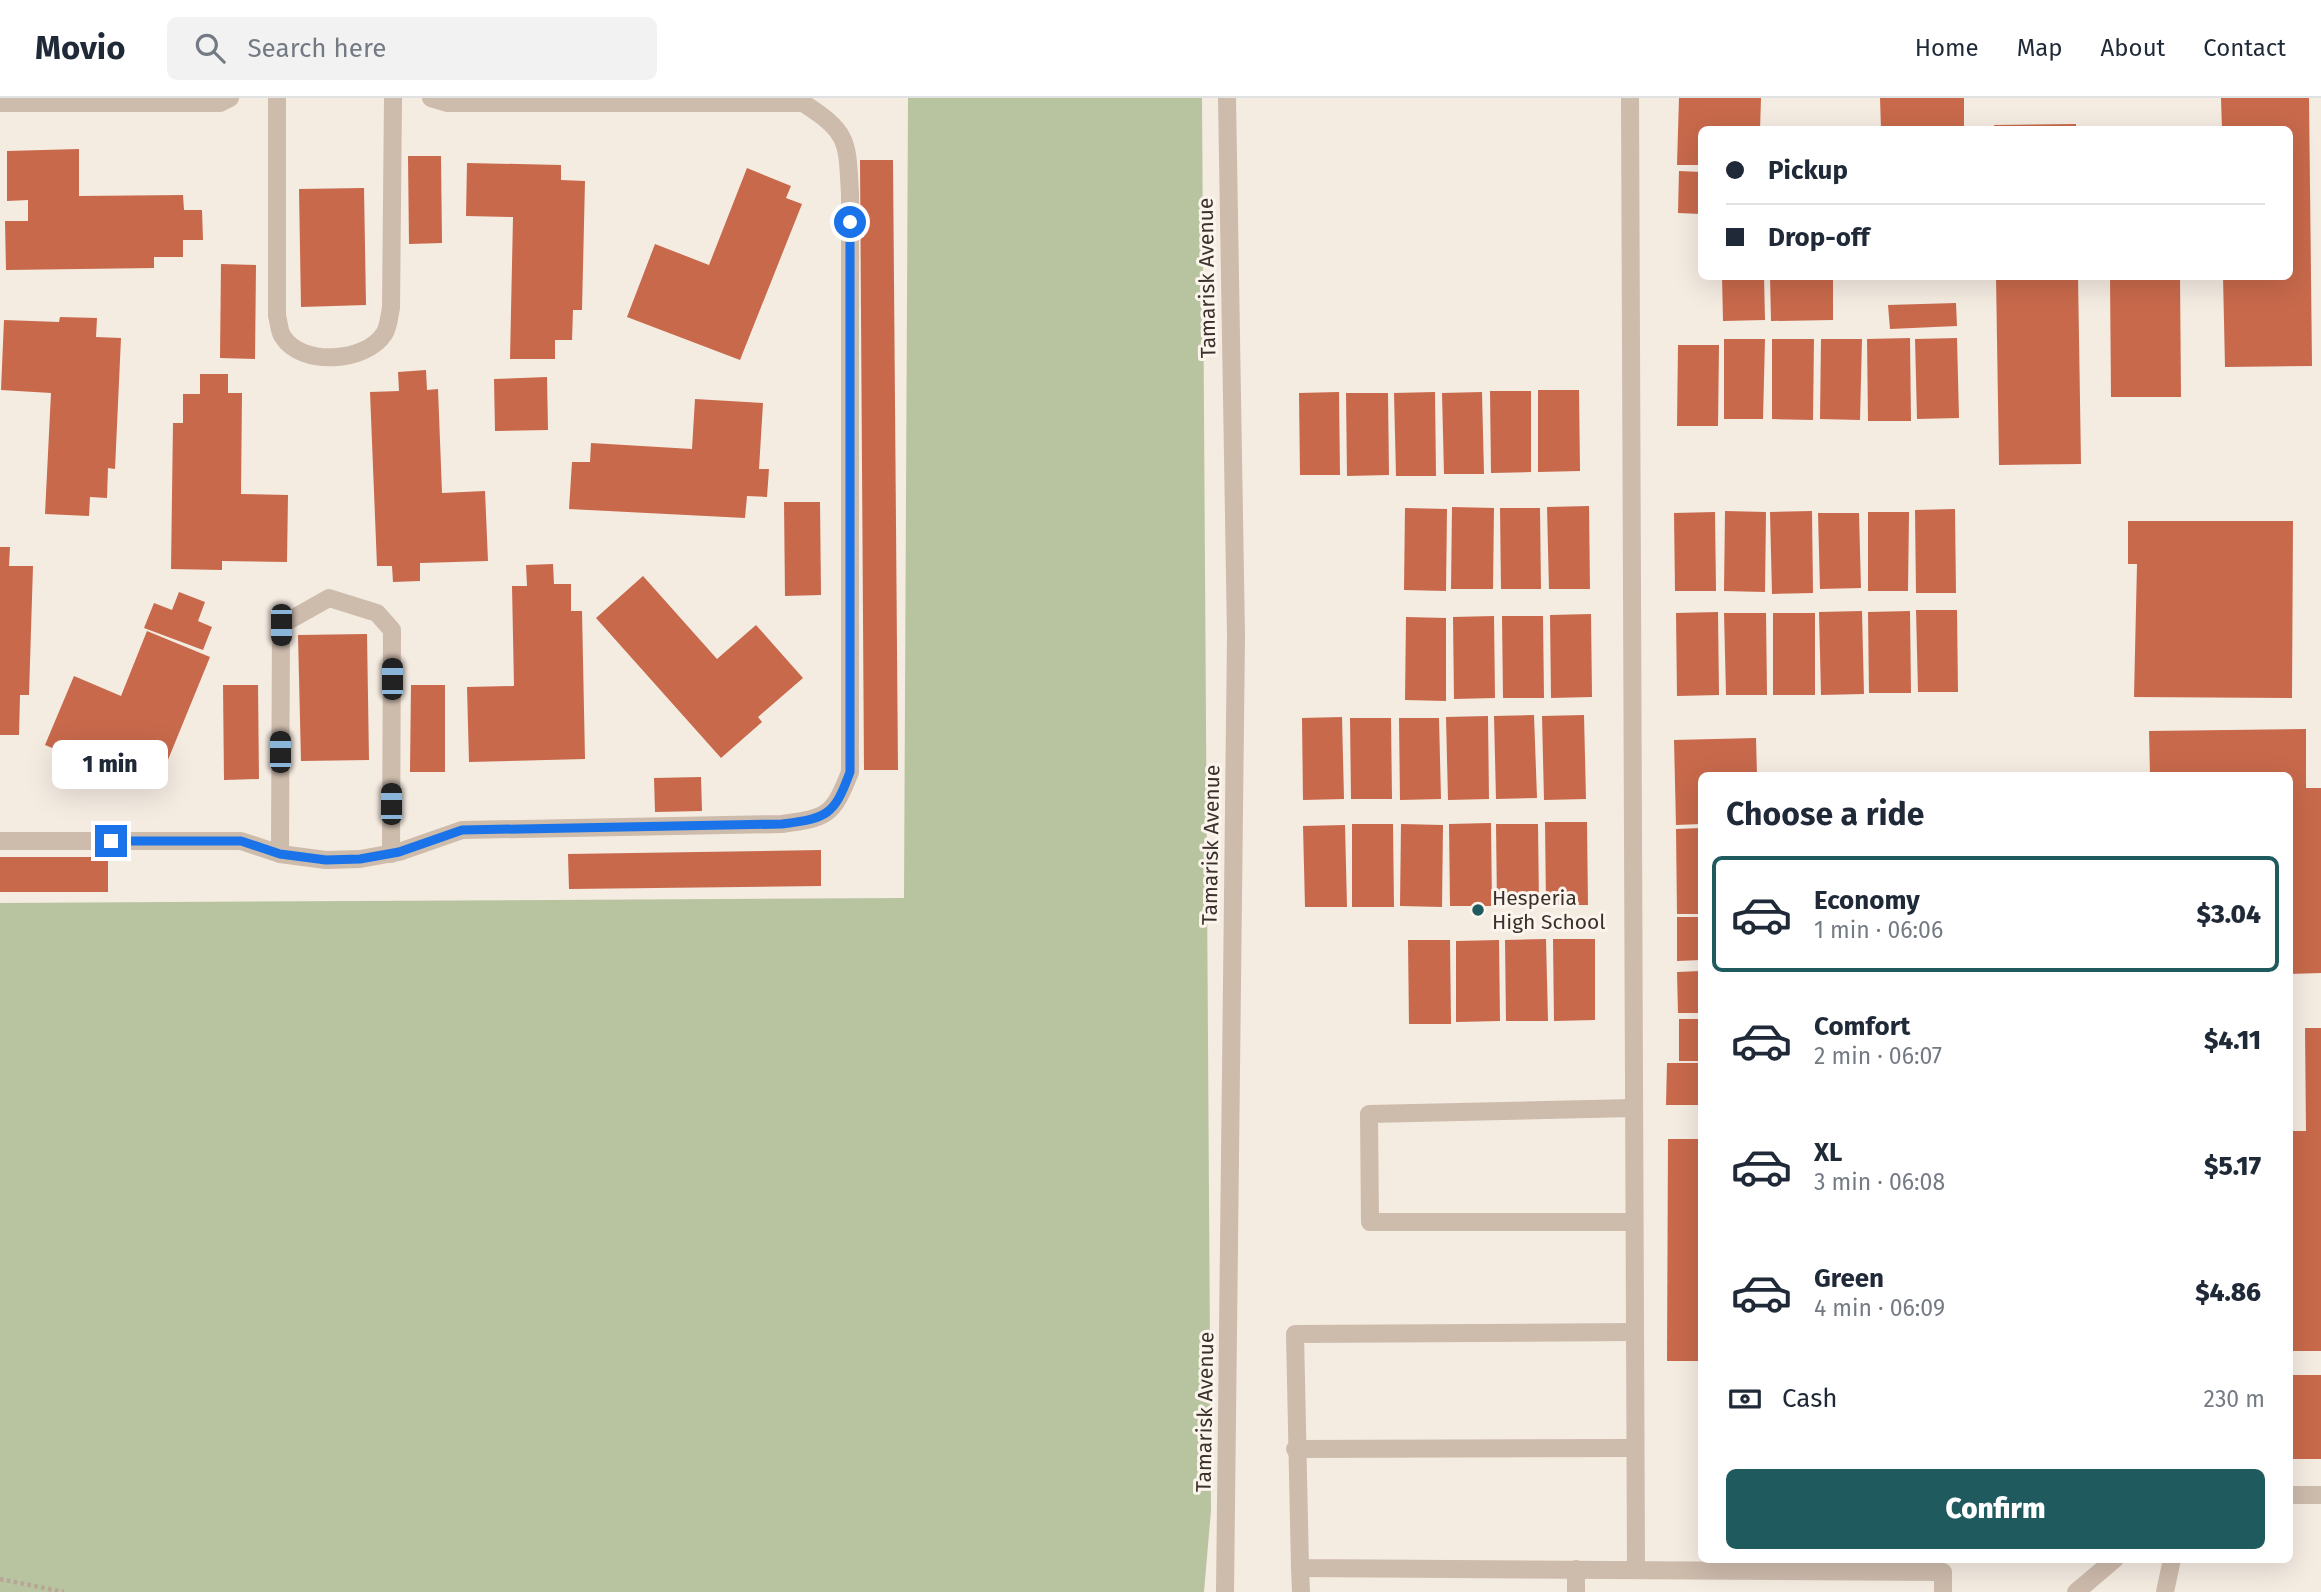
<!DOCTYPE html>
<meta charset="utf-8">
<style>
:root{--surface:#fff;--page:#f2f2f3;--text:#1f2937;--muted:#747a83;--line:#e0e1e3;--accent:#1f5a5e}
body{margin:0;font-family:"Fira Sans",sans-serif;background:var(--page);color:var(--text);height:100vh;display:flex;flex-direction:column;font-size:26px;white-space:nowrap}
*{box-sizing:border-box;margin:0}
p{font-size:23px;color:var(--muted)}
.icon{flex:none;width:38px;height:38px;fill:none;stroke:currentColor;stroke-width:2;stroke-linecap:round;stroke-linejoin:round}
.map{position:relative;flex:1;overflow:hidden}
.drawer{position:absolute;left:1698px;top:674px;width:595px;height:791px;display:flex;flex-direction:column;background:var(--surface);border-radius:10px;box-shadow:0 7px 28px #0002}
.drawer>*{flex:none}
.guide{position:absolute;left:1698px;top:28px;width:595px;height:154px;border-radius:10px;box-shadow:0 7px 28px #0002;display:grid;align-content:center;height:154px;padding:0 28px;background:var(--surface)}
.end{position:absolute;width:32px;height:32px;margin:-16px;border:9px solid #1a73e8;background:#fff;box-shadow:0 0 0 4px #fff}
.from{border-radius:50%}
.bubble{position:absolute;height:49px;border-radius:10px;background:var(--surface);box-shadow:0 7px 28px #0002;font-size:23px;font-weight:800;line-height:49px;text-align:center}
.car{position:absolute;width:21px;height:42px;margin:-21px -10px;border-radius:9px;box-shadow:0 0 5px 2px #0007;background:linear-gradient(#222 24%,#8ab4d8 0 40%,#222 0 76%,#8ab4d8 0 86%,#222 0)}
.guide b{display:flex;align-items:center;gap:24px;height:66px;font-size:26px}
.guide b+b{border-top:2px solid var(--line)}
.guide i{width:18px;height:18px;background:var(--text)}
ul{padding:0;list-style:none}
li{display:flex;align-items:center;gap:21px;height:116px;margin:0 14px 10px;padding:0 14px;border:4px solid transparent;border-radius:10px}
li div{flex:1}
li b{display:block;font-size:26px}
li em{font-style:normal;font-weight:800}
li.on{border-color:var(--accent)}
li>.icon{width:63px;height:63px;stroke-width:1.5}
h2{padding:0 28px;font-size:32px;line-height:84px}
.pay{display:flex;align-items:center;gap:18px;height:77px;padding:0 28px;font-size:26px}
.pay p{margin-inline-start:auto}
.action{display:flex;gap:14px;margin-top:auto;padding:14px 28px}
.action a{flex:1;height:80px;border-radius:10px;background:var(--accent);color:#fff;font-size:28px;font-weight:800;line-height:80px;text-align:center}
header{display:flex;align-items:center;gap:42px;box-sizing:border-box;height:98px;padding:0 35px;background:var(--surface);border-bottom:2px solid var(--line)}
header strong{font-size:33px}
nav{display:flex;gap:38px;margin-inline-start:auto;font-size:24px}
.search{width:490px;height:63px;background:var(--page);display:flex;align-items:center;gap:18px;box-sizing:border-box;padding:0 24px;border-radius:10px;color:var(--muted);font-size:26px}
.map>svg:first-child{display:block}
.green{fill:#b8c4a0}
.building{fill:#c8694b}
.lines{fill:none;stroke-linecap:round;stroke-linejoin:round}
.path{stroke:#b9a596;stroke-width:4.5;stroke-dasharray:3.5 3.5;stroke-linecap:butt}
.service{stroke:#cdbbac;stroke-width:18}
.minor{stroke:#cdbbac;stroke-width:18}
.route{stroke:#1a73e8;stroke-width:9}
.poi-dot{fill:#1f5a5e;stroke:#fbf5ee;stroke-width:2.5}
.labels{text-anchor:middle;stroke-width:6;stroke-linejoin:round;paint-order:stroke}
.street-label{font-size:21px;fill:#3b302b;stroke:#fbf5ee}
.poi-label{font-size:21px;fill:#3b302b;stroke:#fbf5ee;text-anchor:start}
</style>
<header>
<strong>Movio</strong>
<div class="search"><svg class="icon" aria-label="search" viewBox="0 0 24 24"><circle cx="10" cy="10" r="6"/><path d="M15 15l6 6"/></svg>Search here</div>
<nav><a>Home</a><a>Map</a><a>About</a><a>Contact</a></nav>
</header>
<div class="map">
<svg width="2321" height="1494" viewBox="0 0 2321 1494">
<rect width="100%" height="100%" fill="#f4ebe1"/>
<polygon class="green" points="908,0 1202,0 1211,1412 1204,1494 0,1494 0,805 904,800"/>
<g class="building">
<polygon points="1679,0 1761,0 1760,32 1701,32 1701,67 1677,67"/>
<polygon points="1880,0 1964,0 1964,32 1881,32"/>
<polygon points="2221,0 2309,0 2312,268 2225,269 2223,178 2289,178 2289,32 2222,32"/>
<polygon points="2076,26 2076,32 1994,32 1994,27"/>
<polygon points="79,51 79,98 183,97 184,112 202,112 203,142 183,142 183,159 154,159 154,170 6,172 5,123 28,123 28,102 7,103 7,53"/>
<polygon points="408,58 441,58 442,145 409,146"/>
<polygon points="860,62 893,62 898,672 864,672"/>
<polygon points="467,65 561,67 561,82 585,83 582,212 573,212 572,242 555,242 555,261 510,261 513,119 466,118"/>
<polygon points="747,70 791,88 786,100 802,106 740,262 627,219 655,146 709,167"/>
<polygon points="1679,73 1701,74 1701,116 1678,115"/>
<polygon points="364,90 366,207 301,209 299,91"/>
<polygon points="221,166 256,167 255,261 220,260"/>
<polygon points="1722,178 1764,178 1765,222 1723,223"/>
<polygon points="1770,178 1833,178 1833,222 1771,223"/>
<polygon points="1996,178 2078,178 2081,366 1999,367"/>
<polygon points="2110,178 2180,178 2181,299 2111,299"/>
<polygon points="1956,205 1957,228 1890,231 1888,207"/>
<polygon points="60,219 97,220 96,239 121,240 115,371 108,370 107,400 90,399 89,418 45,416 51,295 1,292 4,222 59,224"/>
<polygon points="1910,240 1911,323 1868,323 1867,241"/>
<polygon points="1957,240 1959,320 1917,321 1915,241"/>
<polygon points="1724,241 1765,241 1763,321 1724,321"/>
<polygon points="1772,241 1814,241 1813,322 1772,321"/>
<polygon points="1821,241 1862,241 1860,322 1820,321"/>
<polygon points="1678,247 1719,247 1718,328 1677,328"/>
<polygon points="426,272 427,292 438,291 442,395 485,393 488,463 420,465 420,483 393,484 392,468 377,468 370,294 399,293 398,274"/>
<polygon points="200,276 228,276 228,295 242,295 241,396 288,397 287,464 222,463 222,472 171,471 173,325 183,325 183,296 200,296"/>
<polygon points="547,279 548,332 495,333 494,281"/>
<polygon points="1538,292 1579,292 1580,373 1538,374"/>
<polygon points="1490,293 1531,293 1531,374 1491,375"/>
<polygon points="1339,294 1340,377 1300,377 1299,295"/>
<polygon points="1435,294 1436,378 1396,378 1394,295"/>
<polygon points="1482,294 1484,376 1444,376 1442,295"/>
<polygon points="1346,295 1388,295 1389,377 1347,378"/>
<polygon points="695,301 763,305 759,371 769,371 767,399 747,398 745,420 569,411 572,364 590,364 591,345 692,351"/>
<polygon points="784,404 820,404 821,497 785,498"/>
<polygon points="1589,408 1590,491 1549,491 1547,409"/>
<polygon points="1452,409 1494,410 1493,491 1451,491"/>
<polygon points="1405,410 1447,411 1446,493 1404,492"/>
<polygon points="1500,410 1540,410 1541,491 1501,491"/>
<polygon points="1955,411 1956,495 1916,495 1915,412"/>
<polygon points="1725,413 1766,414 1765,494 1724,493"/>
<polygon points="1812,413 1813,495 1772,496 1770,414"/>
<polygon points="1715,414 1716,493 1675,493 1674,415"/>
<polygon points="1868,414 1909,414 1908,493 1868,493"/>
<polygon points="1818,415 1859,415 1861,490 1820,491"/>
<polygon points="2128,423 2293,423 2292,600 2134,599 2137,466 2128,466"/>
<polygon points="0,449 10,449 9,468 33,468 29,597 20,597 19,637 0,637"/>
<polygon points="553,466 554,486 571,486 571,513 582,513 585,661 469,664 467,589 514,588 512,488 527,488 526,467"/>
<polygon points="643,478 717,561 756,527 803,580 758,619 762,624 721,660 596,520"/>
<polygon points="179,494 205,504 198,523 212,529 203,552 144,530 154,505 172,512"/>
<polygon points="1916,512 1957,512 1958,594 1918,594"/>
<polygon points="1862,513 1864,596 1821,597 1819,514"/>
<polygon points="1910,513 1911,595 1869,595 1868,514"/>
<polygon points="1718,514 1719,597 1677,598 1676,515"/>
<polygon points="1724,515 1766,515 1767,597 1726,597"/>
<rect x="1773" y="515" width="42" height="82"/>
<polygon points="1591,516 1592,599 1551,600 1550,517"/>
<polygon points="1494,518 1495,600 1454,601 1453,519"/>
<polygon points="1502,518 1543,518 1544,600 1503,600"/>
<polygon points="1406,519 1446,520 1446,603 1405,602"/>
<polygon points="147,533 210,559 163,674 139,664 131,682 45,647 74,578 121,598"/>
<polygon points="367,536 369,662 301,663 298,537"/>
<polygon points="223,587 258,587 259,681 224,682"/>
<polygon points="411,587 445,587 445,674 410,674"/>
<polygon points="1534,617 1537,700 1496,701 1494,618"/>
<polygon points="1584,617 1586,701 1544,702 1542,618"/>
<polygon points="1488,618 1489,701 1448,702 1446,619"/>
<polygon points="1342,619 1344,701 1303,702 1302,620"/>
<polygon points="1350,620 1391,620 1392,701 1351,701"/>
<polygon points="1399,620 1439,620 1441,701 1400,702"/>
<polygon points="2306,631 2306,690 2321,690 2321,875 2289,876 2289,677 2150,677 2149,633"/>
<polygon points="1756,640 1757,677 1701,677 1701,726 1676,727 1674,642"/>
<polygon points="701,679 702,713 655,714 654,680"/>
<polygon points="1545,724 1587,724 1588,807 1546,807"/>
<polygon points="1491,725 1492,808 1450,808 1449,726"/>
<polygon points="1352,726 1393,726 1394,809 1352,809"/>
<polygon points="1401,726 1443,727 1442,809 1400,808"/>
<polygon points="1496,726 1538,726 1539,807 1497,808"/>
<polygon points="1345,727 1347,809 1305,809 1303,728"/>
<polygon points="1701,730 1701,816 1677,816 1676,731"/>
<polygon points="821,752 821,788 569,791 568,756"/>
<rect x="0" y="759" width="108" height="35"/>
<polygon points="1677,819 1701,819 1701,862 1677,863"/>
<polygon points="1546,841 1548,923 1506,923 1505,842"/>
<polygon points="1553,841 1595,841 1595,922 1554,923"/>
<polygon points="1408,842 1450,842 1451,926 1409,926"/>
<polygon points="1499,842 1500,923 1456,924 1456,843"/>
<polygon points="1701,873 1701,915 1678,915 1677,874"/>
<rect x="1679" y="921" width="22" height="42"/>
<polygon points="2305,930 2321,930 2321,1253 2289,1253 2289,1033 2306,1033"/>
<polygon points="1667,965 1701,965 1701,1007 1666,1007"/>
<polygon points="1668,1041 1701,1041 1701,1263 1667,1263"/>
<rect x="2289" y="1277" width="32" height="84"/>
</g>
<g class="lines">
<polyline class="path" points="0,1481 64,1494"/>
<g class="service">
<path d="M277,0V218C279,224 279,234 283,239C302,269 366,264 384,236C389,229 389,218 391,210L393,0"/>
<polyline points="1630,0 1636,1472"/>
<polyline points="0,5 220,5 230,0"/>
<path d="M0,743H241L280,756L326,762L360,761L399,754L462,732L782,726C827,720 833,718 850,674V96C847,44 850,35 803,5H448L431,0"/>
<polyline points="280,756 281,527 329,500 377,515 392,532 391,756"/>
<polyline points="1633,1010 1369,1016 1370,1124 1634,1124"/>
<polyline points="1634,1234 1295,1236 1300,1470 1943,1474 1943,1494"/>
<polyline points="1295,1351 1635,1350"/>
<polyline points="2289,1397 2321,1397"/>
<polyline points="1300,1470 1301,1494"/>
<polyline points="1576,1494 1576,1471"/>
<polyline points="2076,1494 2115,1461"/>
<polyline points="2165,1494 2172,1461"/>
</g>
<polyline class="minor" points="1225,1494 1236,538 1227,0"/>
</g>
<g class="lines">
<path class="route" d="M111,743H241L280,756L326,762L360,761L399,754L462,732L782,726C827,720 834,718 850,674V124"/>
</g>
<circle class="poi-dot" cx="1478" cy="812" r="7"/>
<g class="labels">
<g class="street-label">
<text transform="translate(1207 180) rotate(-91)" y="7">Tamarisk Avenue</text>
<text transform="translate(1211 747) rotate(-89)" y="7">Tamarisk Avenue</text>
<text transform="translate(1205 1314) rotate(-89)" y="7">Tamarisk Avenue</text>
</g>
<g class="poi-label">
<text x="1492" y="807">Hesperia<tspan x="1492" dy="24">High School</tspan></text>
</g>
</g>
</svg>
<i class="end from" style="left:850px;top:124px"></i>
<i class="end" style="left:111px;top:743px"></i>
<div class="bubble" style="left:52px;top:642px;width:116px">1 min</div>
<i class="car" style="left:281px;top:527px;rotate:180deg"></i>
<i class="car" style="left:392px;top:581px;rotate:0deg"></i>
<i class="car" style="left:280px;top:654px;rotate:0deg"></i>
<i class="car" style="left:391px;top:706px;rotate:0deg"></i>
<div class="guide">
<b><i class="from"></i>Pickup</b>
<b><i></i>Drop-off</b>
</div>
<section class="drawer">
<h2>Choose a ride</h2>
<ul>
<li class="on"><svg class="icon" aria-label="car" viewBox="0 0 24 24"><path d="M5 17H2v-5l4-1 3-4h7l3 4 3 1v5h-3M9 17h6M6 11h13"/><circle cx="7" cy="17" r="2"/><circle cx="17" cy="17" r="2"/></svg><div><b>Economy</b><p>1 min · 06:06</p></div><em>$3.04</em></li>
<li><svg class="icon" aria-label="car" viewBox="0 0 24 24"><path d="M5 17H2v-5l4-1 3-4h7l3 4 3 1v5h-3M9 17h6M6 11h13"/><circle cx="7" cy="17" r="2"/><circle cx="17" cy="17" r="2"/></svg><div><b>Comfort</b><p>2 min · 06:07</p></div><em>$4.11</em></li>
<li><svg class="icon" aria-label="car" viewBox="0 0 24 24"><path d="M5 17H2v-5l4-1 3-4h7l3 4 3 1v5h-3M9 17h6M6 11h13"/><circle cx="7" cy="17" r="2"/><circle cx="17" cy="17" r="2"/></svg><div><b>XL</b><p>3 min · 06:08</p></div><em>$5.17</em></li>
<li><svg class="icon" aria-label="car" viewBox="0 0 24 24"><path d="M5 17H2v-5l4-1 3-4h7l3 4 3 1v5h-3M9 17h6M6 11h13"/><circle cx="7" cy="17" r="2"/><circle cx="17" cy="17" r="2"/></svg><div><b>Green</b><p>4 min · 06:09</p></div><em>$4.86</em></li>
</ul>
<div class="pay"><svg class="icon" aria-label="cash" viewBox="0 0 24 24"><path d="M3 7h18v10H3z"/><circle cx="12" cy="12" r="2"/></svg>Cash<p>230 m</p></div>
<div class="action"><a>Confirm</a></div>
</section>
</div>
